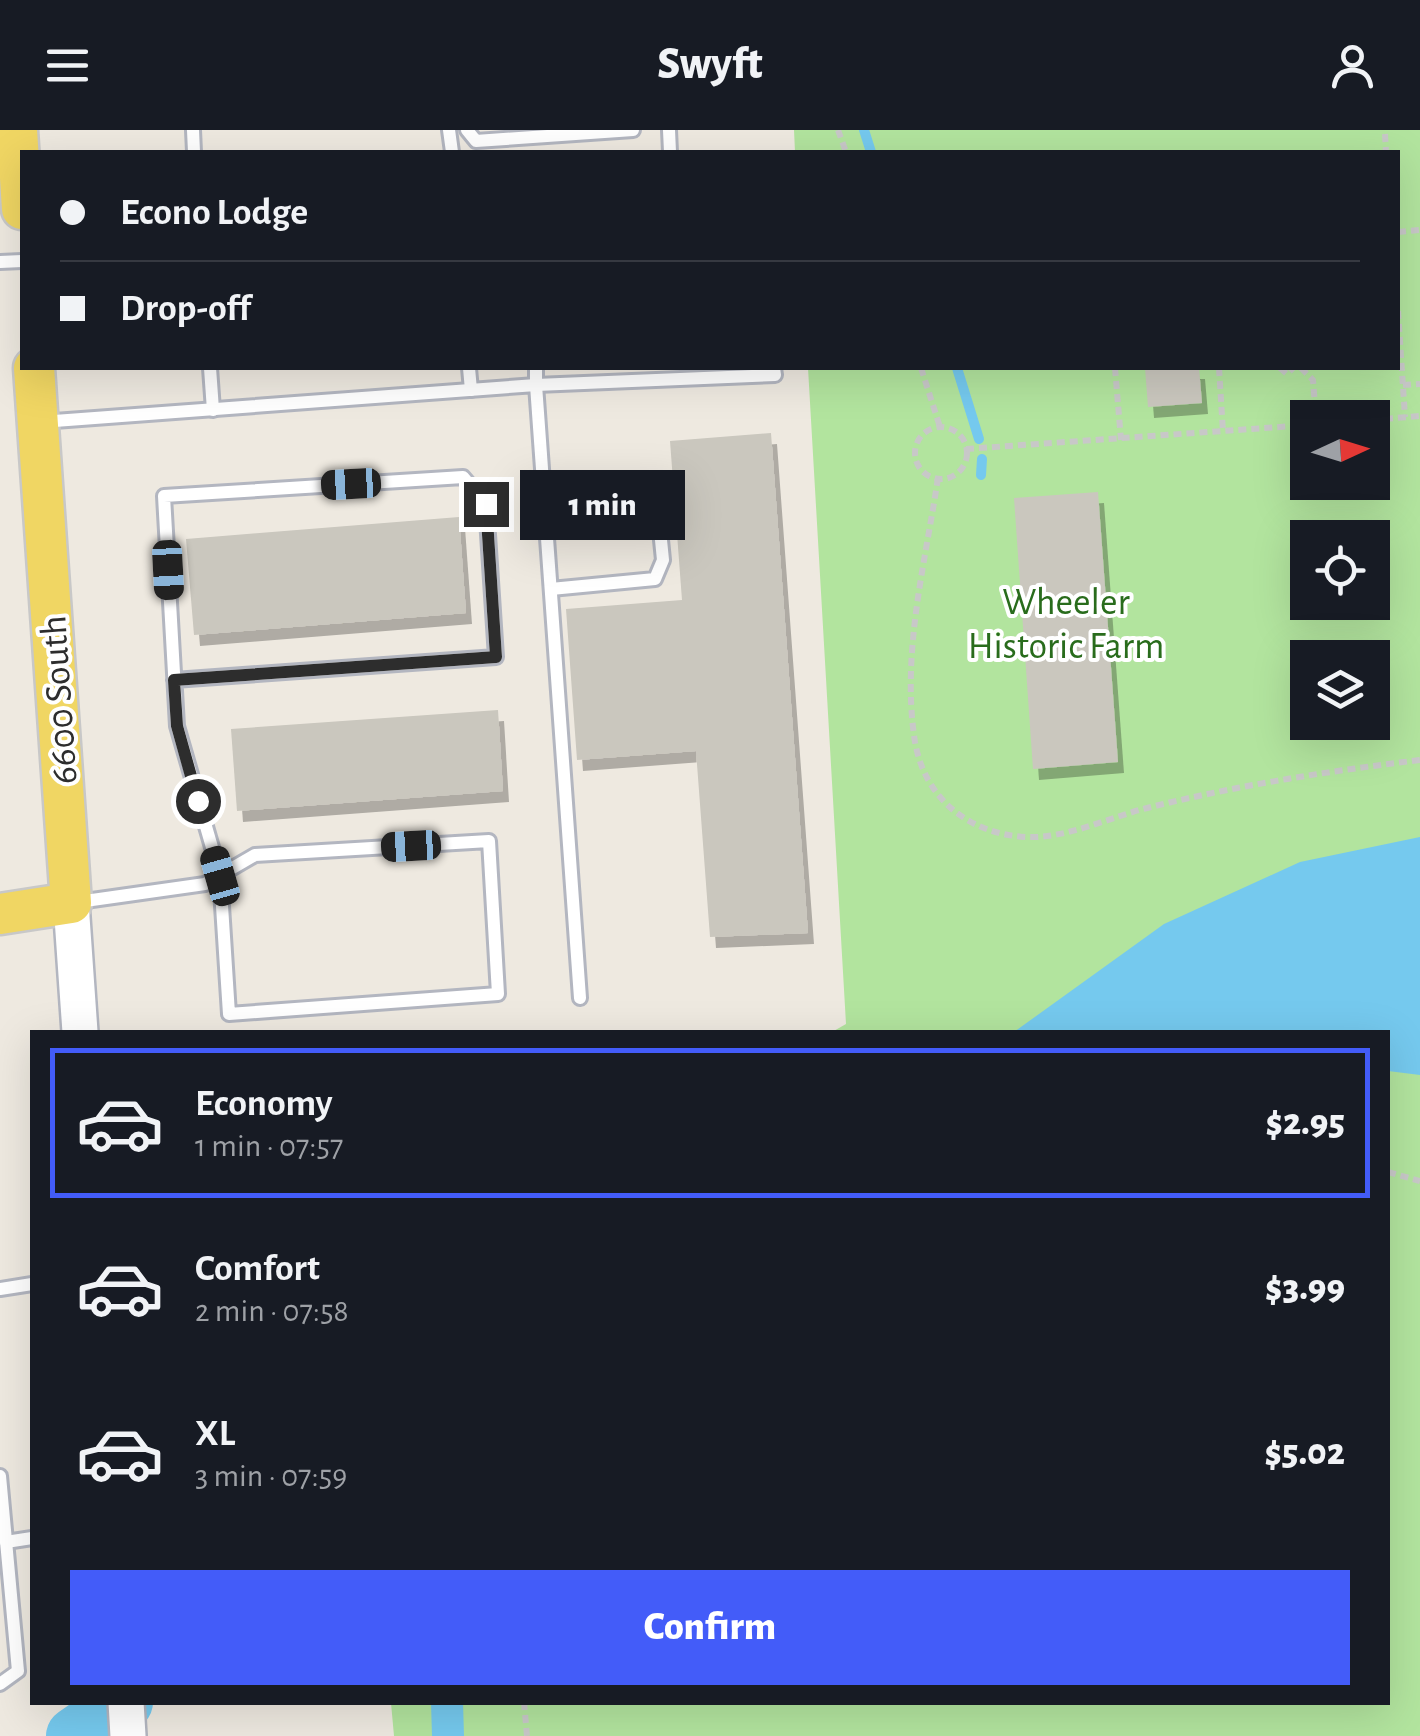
<!DOCTYPE html>
<meta charset="utf-8">
<style>
:root{--surface:#171b24;--page:#242831;--text:#f1f3f6;--muted:#9ea1a6;--line:#363941;--accent:#435cf9}
body{margin:0;font-family:"Alegreya Sans",sans-serif;background:var(--page);color:var(--text);height:100vh;display:flex;flex-direction:column;font-size:38px;white-space:nowrap}
*{box-sizing:border-box;margin:0}
p{font-size:32px;color:var(--muted)}
.icon{flex:none;width:55px;height:55px;fill:none;stroke:currentColor;stroke-width:2;stroke-linecap:round;stroke-linejoin:round}
.map{position:relative;flex:1;overflow:hidden}
.side{position:absolute;left:30px;top:900px;width:1360px;height:675px;display:flex;flex-direction:column;background:var(--surface);border-radius:0px;box-shadow:0 10px 40px #0002}
.side>*{flex:none}
.hud{position:absolute;left:20px;top:20px;width:1380px;height:220px;border-radius:0px;box-shadow:0 10px 40px #0002;display:grid;align-content:center;height:220px;padding:0 40px;background:var(--surface)}
.needle{width:65px;rotate:86deg}
.tools{position:absolute;left:1290px;top:270px;display:grid;gap:20px}
.tools a{display:grid;place-items:center;width:100px;height:100px;border-radius:0px;background:var(--surface);box-shadow:0 10px 40px #0002;font-size:50px}
.end{position:absolute;width:45px;height:45px;margin:-22px;border:12px solid #2d2d2d;background:#fff;box-shadow:0 0 0 5px #fff}
.from{border-radius:50%}
.bubble{position:absolute;height:70px;border-radius:0px;background:var(--surface);box-shadow:0 10px 40px #0002;font-size:32px;font-weight:800;line-height:70px;text-align:center}
.car{position:absolute;width:30px;height:60px;margin:-30px -15px;border-radius:12px;box-shadow:0 0 8px 2px #0007;background:linear-gradient(#222 24%,#8ab4d8 0 40%,#222 0 76%,#8ab4d8 0 86%,#222 0)}
.hud b{display:flex;align-items:center;gap:35px;height:95px;font-size:38px}
.hud b+b{border-top:2px solid var(--line)}
.hud i{width:25px;height:25px;background:var(--text)}
ul{padding:18px 0 0;list-style:none}
li{display:flex;align-items:center;gap:30px;height:150px;margin:0 20px 15px;padding:0 20px;border:5px solid transparent;border-radius:0px}
li div{flex:1}
li b{display:block;font-size:38px}
li em{font-style:normal;font-weight:800}
li.current{border-color:var(--accent)}
li>.icon{width:90px;height:90px;stroke-width:1.5}
.primary-button{display:flex;gap:20px;margin-top:auto;padding:20px 40px}
.primary-button a{flex:1;height:115px;border-radius:0px;background:var(--accent);color:#fff;font-size:40px;font-weight:800;line-height:115px;text-align:center}
header{display:flex;justify-content:space-between;align-items:center;height:130px;padding:0 40px;background:var(--surface);font-size:45px;font-weight:800}
.map>svg:first-child{display:block}
.green{fill:#b2e49e;fill-rule:evenodd}
.water{fill:#75c9ee}
.lines{fill:none;stroke-linecap:round;stroke-linejoin:round}
.stream{stroke:#75c9ee;stroke-width:10}
.canal{stroke:#75c9ee;stroke-width:32}
.river{stroke:#75c9ee;stroke-width:58}
.building{fill:#cac7be;filter:url(#shadow)}
.lane-casing{stroke:#b3b6c0;stroke-width:18}
.secondary-casing{stroke:#b3b6c0;stroke-width:40}
.primary-casing{stroke:#c8c8c8;stroke-width:45}
.path{stroke:#c8c8c8;stroke-width:6;stroke-dasharray:8 5;stroke-linecap:butt}
.lane{stroke:#fff;stroke-width:12}
.secondary{stroke:#fff;stroke-width:35}
.primary{stroke:#f0d663;stroke-width:40}
.route{stroke:#2d2d2d;stroke-width:12}
.labels{text-anchor:middle;stroke-width:8;stroke-linejoin:round;paint-order:stroke}
.park-label{font-size:38px;fill:#296c1c;stroke:#fff}
.street-label{font-size:38px;fill:#2d2d2d;stroke:#fff}
</style>
<header><svg class="icon" aria-label="menu" viewBox="0 0 24 24"><path d="M4 6h16M4 12h16M4 18h16"/></svg>Swyft<svg class="icon" aria-label="person" viewBox="0 0 24 24"><circle cx="12" cy="8" r="4"/><path d="M4 21q1-7 8-7t8 7"/></svg></header>
<div class="map">
<svg width="1420" height="1606" viewBox="0 0 1420 1606">
<defs>
<filter id="shadow"><feDropShadow dx="6" dy="11" stdDeviation="0" flood-color="#0004"/></filter>
</defs>
<rect width="100%" height="100%" fill="#eee9e0"/>
<path class="green" d="M794,0H1420V1606H394L391,1573L1388,1572V902H832L846,894L808,238H1398V22H795ZM1308,288H1372V352H1308ZM1308,408H1372V472H1308ZM1308,528H1372V592H1308Z"/>
<polygon class="water" points="1420,707 1420,945 1388,941 1388,902 1014,902 1164,794 1300,732"/>
<g class="lines">
<g class="stream">
<polyline points="864,0 871,22"/>
<polyline points="957,238 979,309"/>
<polyline points="981,345 982,329"/>
</g>
<polyline class="canal" points="447,1572 448,1606"/>
<polyline class="river" points="75,1606 124,1572"/>
</g>
<g class="building">
<polygon points="1145,238 1199,238 1202,273 1148,277"/>
<polygon points="771,303 808,803 710,807 696,621 577,630 566,479 682,470 670,311"/>
<polygon points="1098,362 1118,632 1033,639 1014,368"/>
<polygon points="459,387 466,483 194,505 186,409"/>
<polygon points="498,580 503,661 237,681 231,599"/>
</g>
<g class="lines">
<defs>
<g id="lane">
<polyline points="193,0 194,22"/>
<polyline points="449,0 452,22"/>
<polyline points="467,0 476,11 633,0"/>
<polyline points="669,0 670,22"/>
<polyline points="0,132 22,131"/>
<polyline points="210,238 213,280"/>
<polyline points="469,238 471,260"/>
<polyline points="536,238 536,255 775,245 774,238"/>
<polyline points="41,292 536,255 580,868"/>
<polyline points="544,361 655,350 663,430 655,449 551,459"/>
<polyline points="78,772 205,754 255,725 489,711 498,864 229,884 220,745 177,596 164,366 463,347 486,374 496,527 174,550"/>
<polyline points="0,1159 32,1154"/>
<polyline points="0,1346 18,1541 0,1554"/>
<polyline points="6,1412 32,1408"/>
</g>
<g id="secondary">
<polyline points="71,773 80,902"/>
<polyline points="126,1572 128,1606"/>
</g>
<g id="primary">
<polyline points="17,0 22,79"/>
<polyline points="0,784 71,773 34,238"/>
</g>
</defs>
<use href="#lane" class="lane-casing"/>
<use href="#secondary" class="secondary-casing"/>
<use href="#primary" class="primary-casing"/>
<g class="path">
<polyline points="838,0 846,22"/>
<polyline points="1385,4 1386,22"/>
<polyline points="1398,102 1420,100"/>
<polyline points="1398,181 1405,287"/>
<polyline points="921,238 940,297"/>
<polyline points="1115,238 1121,310"/>
<polyline points="1219,238 1223,302"/>
<polyline points="1280,238 1287,244 1293,238"/>
<polyline points="1301,238 1313,250 1316,288"/>
<polyline points="1403,255 1420,254"/>
<polyline points="1372,290 1420,286"/>
<circle cx="941" cy="323" r="26"/>
<polyline points="966,319 1308,295"/>
<path d="M938,348C925,434 901,524 915,612C925,669 969,704 1026,707C1067,709 1112,686 1151,677C1240,655 1329,641 1420,630"/>
<polyline points="1388,1042 1420,1051"/>
<polyline points="524,1572 527,1606"/>
</g>
<use href="#lane" class="lane"/>
<use href="#secondary" class="secondary"/>
<use href="#primary" class="primary"/>
</g>
<g class="lines">
<polyline class="route" points="198,671 177,596 174,550 496,527 486,374"/>
</g>
<g class="labels">
<g class="park-label">
<text x="1066" y="484">Wheeler<tspan x="1066" dy="44">Historic Farm</tspan></text>
</g>
<g class="street-label">
<text transform="translate(58 570) rotate(-94)" y="13">6600 South</text>
</g>
</g>
</svg>
<div class="tools">
<a><svg class="needle" viewBox="-14 -14 28 28"><path d="M0-13l5 13h-10z" fill="#e53935"/><path d="M0 13l5-13h-10z" fill="#9ea1a6"/></svg></a>
<a><svg class="icon" aria-label="locate" viewBox="0 0 24 24"><circle cx="12" cy="12" r="6"/><path d="M12 2v4M12 18v4M2 12h4M18 12h4"/></svg></a>
<a><svg class="icon" aria-label="layers" viewBox="0 0 24 24"><path d="M12 4l9 5-9 5-9-5zM3 14l9 5 9-5"/></svg></a>
</div>
<i class="end from" style="left:198px;top:671px"></i>
<i class="end" style="left:486px;top:374px"></i>
<div class="bubble" style="left:520px;top:340px;width:165px">1 min</div>
<i class="car" style="left:351px;top:354px;rotate:267deg"></i>
<i class="car" style="left:168px;top:440px;rotate:177deg"></i>
<i class="car" style="left:411px;top:716px;rotate:267deg"></i>
<i class="car" style="left:220px;top:746px;rotate:344deg"></i>
<div class="hud">
<b><i class="from"></i>Econo Lodge</b>
<b><i></i>Drop-off</b>
</div>
<section class="side">
<ul>
<li class="current"><svg class="icon" aria-label="car" viewBox="0 0 24 24"><path d="M5 17H2v-5l4-1 3-4h7l3 4 3 1v5h-3M9 17h6M6 11h13"/><circle cx="7" cy="17" r="2"/><circle cx="17" cy="17" r="2"/></svg><div><b>Economy</b><p>1 min · 07:57</p></div><em>$2.95</em></li>
<li><svg class="icon" aria-label="car" viewBox="0 0 24 24"><path d="M5 17H2v-5l4-1 3-4h7l3 4 3 1v5h-3M9 17h6M6 11h13"/><circle cx="7" cy="17" r="2"/><circle cx="17" cy="17" r="2"/></svg><div><b>Comfort</b><p>2 min · 07:58</p></div><em>$3.99</em></li>
<li><svg class="icon" aria-label="car" viewBox="0 0 24 24"><path d="M5 17H2v-5l4-1 3-4h7l3 4 3 1v5h-3M9 17h6M6 11h13"/><circle cx="7" cy="17" r="2"/><circle cx="17" cy="17" r="2"/></svg><div><b>XL</b><p>3 min · 07:59</p></div><em>$5.02</em></li>
</ul>
<div class="primary-button"><a>Confirm</a></div>
</section>
</div>
